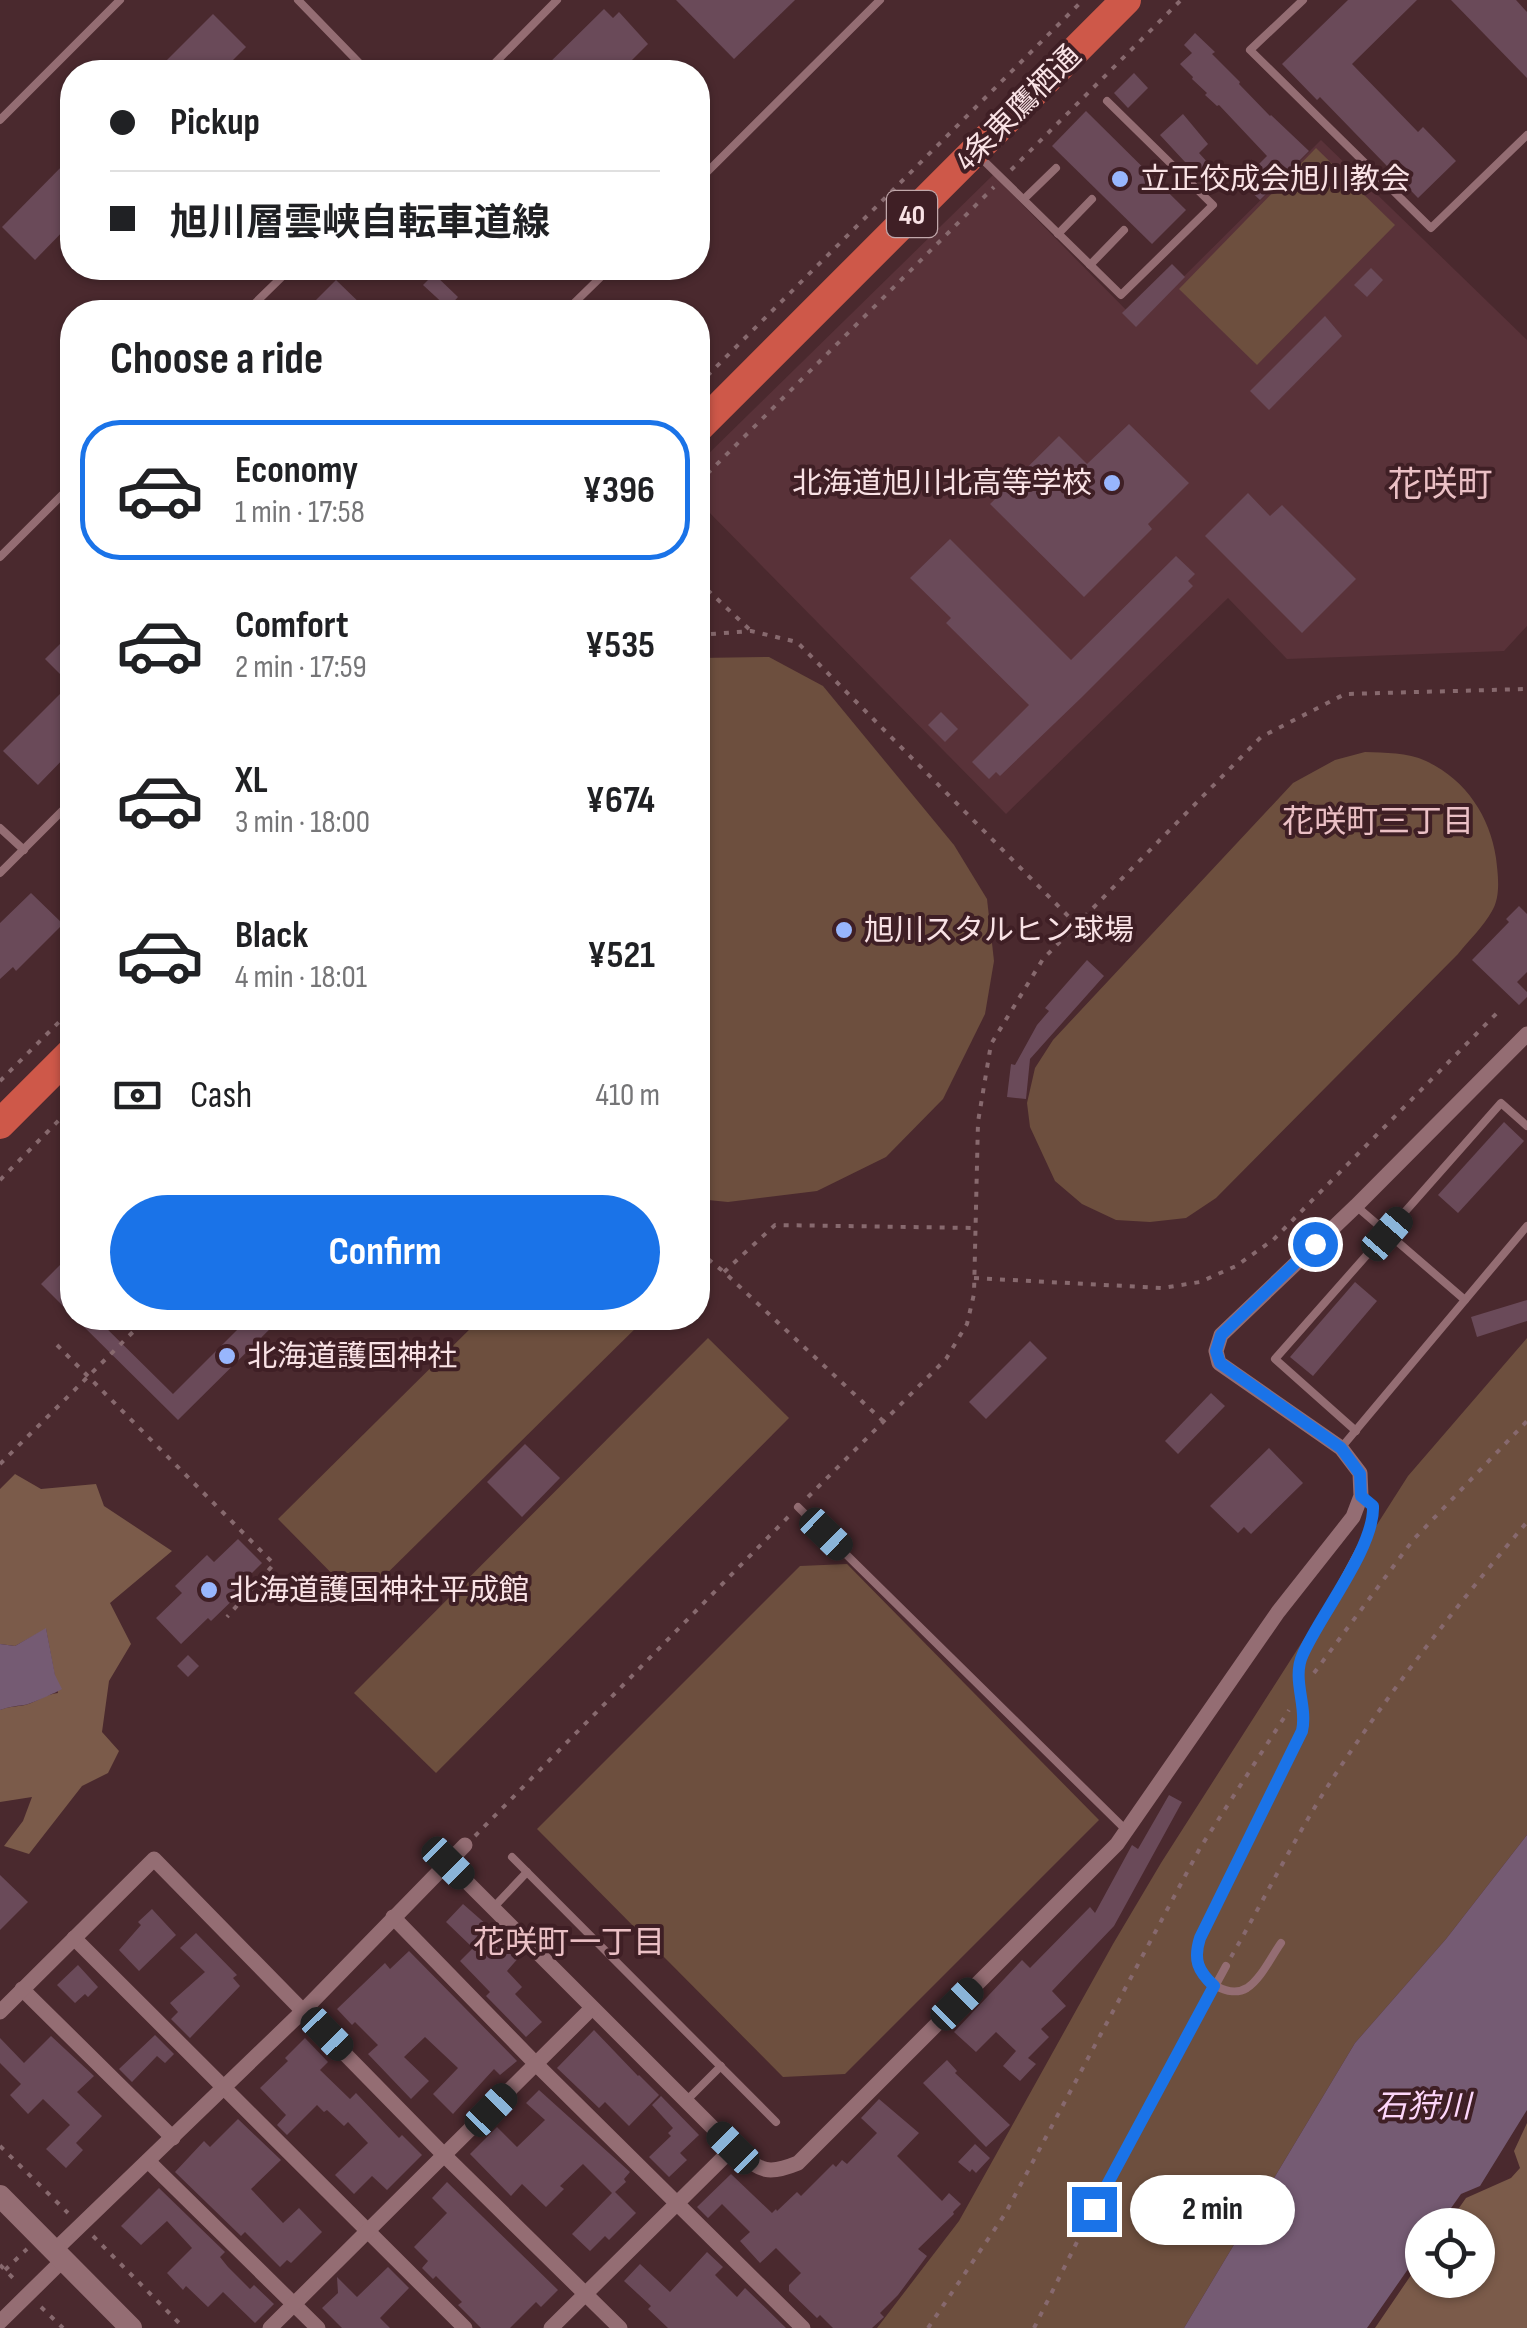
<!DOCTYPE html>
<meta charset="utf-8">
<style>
:root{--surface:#fff;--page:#f6f6f6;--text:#202124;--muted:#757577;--line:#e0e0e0;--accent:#1a73e8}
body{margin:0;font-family:"Sofia Sans Condensed","Noto Sans JP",sans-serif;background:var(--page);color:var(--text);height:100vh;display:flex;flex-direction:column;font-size:38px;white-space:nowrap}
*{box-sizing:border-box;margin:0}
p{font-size:32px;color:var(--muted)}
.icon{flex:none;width:55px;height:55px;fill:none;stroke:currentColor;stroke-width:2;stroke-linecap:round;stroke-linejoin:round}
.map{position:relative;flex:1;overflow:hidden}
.sheet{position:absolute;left:60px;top:300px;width:650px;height:1030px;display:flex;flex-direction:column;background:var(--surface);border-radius:40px;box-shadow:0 2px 8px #0004}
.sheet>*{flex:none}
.top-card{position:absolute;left:60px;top:60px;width:650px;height:220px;border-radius:40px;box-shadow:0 2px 8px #0004;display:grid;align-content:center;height:220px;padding:0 50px;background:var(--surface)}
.buttons{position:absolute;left:1405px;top:2208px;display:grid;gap:20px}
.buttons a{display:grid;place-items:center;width:90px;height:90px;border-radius:50%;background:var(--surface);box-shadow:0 2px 8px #0004;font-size:50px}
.end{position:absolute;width:45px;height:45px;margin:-22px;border:12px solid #1a73e8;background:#fff;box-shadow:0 0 0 5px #fff}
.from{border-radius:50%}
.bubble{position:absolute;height:70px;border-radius:35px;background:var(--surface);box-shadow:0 2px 8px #0004;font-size:32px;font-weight:700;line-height:70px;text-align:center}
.car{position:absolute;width:30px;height:60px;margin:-30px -15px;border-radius:12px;box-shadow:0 0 8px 2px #0007;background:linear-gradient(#222 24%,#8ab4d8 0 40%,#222 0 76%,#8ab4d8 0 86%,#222 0)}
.top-card b{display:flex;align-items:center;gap:35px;height:95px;font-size:38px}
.top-card b+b{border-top:2px solid var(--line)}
.top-card i{width:25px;height:25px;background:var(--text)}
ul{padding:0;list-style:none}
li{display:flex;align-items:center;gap:30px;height:140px;margin:0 20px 15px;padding:0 30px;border:5px solid transparent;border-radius:40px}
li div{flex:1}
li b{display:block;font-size:38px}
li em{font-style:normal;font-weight:700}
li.selected{border-color:var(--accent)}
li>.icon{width:90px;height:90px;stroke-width:1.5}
h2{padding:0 50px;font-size:45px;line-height:120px}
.pay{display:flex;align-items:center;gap:25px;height:110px;padding:0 50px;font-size:38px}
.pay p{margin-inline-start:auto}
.primary-button{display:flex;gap:20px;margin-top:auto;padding:20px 50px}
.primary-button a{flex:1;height:115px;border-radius:60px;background:var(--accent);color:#fff;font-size:40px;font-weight:700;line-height:115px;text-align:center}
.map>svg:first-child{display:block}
.built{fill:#593239}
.green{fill:#6d4f3e}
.forest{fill:#7b5b4a}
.water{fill:#755b73}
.building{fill:#6a4a59}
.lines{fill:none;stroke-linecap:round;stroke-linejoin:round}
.path{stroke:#87696e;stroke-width:4;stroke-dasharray:5 8;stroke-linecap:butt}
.lane{stroke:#946d73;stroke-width:8}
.street{stroke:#946d73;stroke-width:15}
.secondary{stroke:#946d73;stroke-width:22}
.highway{stroke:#ce5849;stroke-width:30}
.route{stroke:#1a73e8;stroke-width:12}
.poi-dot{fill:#98b6fd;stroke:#3f1f25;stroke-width:4}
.labels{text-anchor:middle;stroke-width:8;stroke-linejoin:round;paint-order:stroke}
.shield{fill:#3f1f25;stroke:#c1a8ab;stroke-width:2.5}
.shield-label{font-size:28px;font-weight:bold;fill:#f9e2e5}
.street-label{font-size:30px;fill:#f9e2e5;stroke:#3f1f25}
.poi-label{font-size:30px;fill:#f9e2e5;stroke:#3f1f25;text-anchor:start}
.neighbourhood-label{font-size:32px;fill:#ebc0c5;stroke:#3f1f25}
.water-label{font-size:32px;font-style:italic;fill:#fdd6fa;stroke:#3f1f25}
.quarter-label{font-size:35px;fill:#ebc0c5;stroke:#3f1f25}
</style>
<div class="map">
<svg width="1527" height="2328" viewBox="0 0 1527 2328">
<rect width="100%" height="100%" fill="#4a292e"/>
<polygon class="built" points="1321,140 1527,340 1527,626 1504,651 1287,659 1228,598 1006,814 698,501 698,464 993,175 1138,322"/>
<g class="green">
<polygon points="1316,148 1395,225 1257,365 1179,289"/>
<polygon points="769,657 823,686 954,845 987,899 994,961 985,1014 943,1099 886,1157 817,1191 728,1202 698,1199 698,658"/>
<path d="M1365,752C1385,753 1407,752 1426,761C1465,779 1490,816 1496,858C1498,875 1501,896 1492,911C1484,926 1469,940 1458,954L1216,1198L1186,1218L1150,1222L1116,1220L1082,1204L1055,1181L1030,1127L1027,1103L1035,1068L1053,1040L1293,783L1335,760Z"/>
<polygon points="481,1318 646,1318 359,1601 278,1519"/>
<polygon points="708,1338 789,1418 436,1773 354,1693"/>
<polygon points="1527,1338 1527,1835 1446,1939 1355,2043 1184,2328 877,2328 959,2221 1113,1944 1161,1863 1408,1476"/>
<polygon points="847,1564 1099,1820 845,2074 783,2077 537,1829 800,1566"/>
</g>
<g class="forest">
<path d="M15,1474L41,1489L96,1484L104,1506L172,1551L110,1603L131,1644L109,1681L102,1732L119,1751L108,1773L82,1786L29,1854L4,1846L23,1821L32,1797L0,1802V1710C10,1706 15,1707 25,1705C37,1702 45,1694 58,1693L46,1629L15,1646L0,1644V1489Z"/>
<polygon points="1527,2123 1527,2328 1375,2328 1422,2259 1422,2280 1478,2280 1478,2225 1447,2225 1466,2198 1511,2178 1520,2168 1514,2151"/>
</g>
<g class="water">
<path d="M46,1628L55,1675L62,1689C57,1692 31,1704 24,1705C15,1706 9,1707 0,1710V1644L15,1646Z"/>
<polygon points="1527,1835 1527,2110 1480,2186 1461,2194 1439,2225 1422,2225 1422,2249 1367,2328 1184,2328 1355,2043 1446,1939"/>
</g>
<g class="building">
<polygon points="676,0 795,0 734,59"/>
<polygon points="1348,0 1417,0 1352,64 1418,132 1423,127 1456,161 1418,198 1320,97 1317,100 1282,64"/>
<polygon points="1451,0 1516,0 1527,12 1527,78"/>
<polygon points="604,9 613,18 619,12 648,44 620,72 540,72"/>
<polygon points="213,14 246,47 221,72 155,72"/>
<polygon points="1195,33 1215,52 1212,54 1240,82 1239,84 1270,116 1271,115 1309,151 1260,200 1247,188 1249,185 1243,180 1267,156 1219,105 1217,106 1205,95 1207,93 1192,79 1193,77 1180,64 1192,53 1184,45"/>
<polygon points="1134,73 1148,88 1128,108 1114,93"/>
<polygon points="1086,111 1186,210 1152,244 1052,146"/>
<polygon points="1183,114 1208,144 1199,153 1210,165 1198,176 1160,135"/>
<polygon points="72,156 72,222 35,260 2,227"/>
<polygon points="1172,264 1185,277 1136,327 1122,313"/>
<polygon points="1371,268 1383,280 1367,297 1354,285"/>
<polygon points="434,274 458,297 448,308 423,285"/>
<polygon points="336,280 369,312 304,312"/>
<polygon points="1325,316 1342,336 1269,410 1250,391"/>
<polygon points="1129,424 1189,483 1148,524 1152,529 1084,597 990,504 1059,436 1087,464"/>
<polygon points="1248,493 1270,516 1282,505 1356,579 1302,633 1205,536"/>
<polygon points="950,539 1071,660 1176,556 1195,574 1188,581 1193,586 1081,698 1000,776 996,772 989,779 972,762 1029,705 946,623 951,618 910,578"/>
<polygon points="72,632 72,750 38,785 3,751 70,684 45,659"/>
<polygon points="941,712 958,729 945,742 928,725"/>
<polygon points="31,893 63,924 16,971 13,967 0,979 0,923"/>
<polygon points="1519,906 1527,914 1527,972 1517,982 1527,992 1527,997 1519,1005 1472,960 1509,922 1506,919"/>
<polygon points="1087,960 1104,976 1030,1059 1026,1099 1007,1097 1011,1064 1015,1065 1037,1025 1049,1011 1045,1008"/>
<polygon points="1504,1122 1524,1141 1458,1213 1438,1195"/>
<polygon points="72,1253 72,1282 66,1288 72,1294 72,1315 41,1284"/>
<polygon points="1355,1282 1377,1301 1313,1376 1290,1357"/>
<polygon points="1527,1300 1527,1321 1477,1337 1471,1317"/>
<polygon points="75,1318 96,1318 173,1394 249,1318 281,1318 178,1420"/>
<polygon points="1030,1341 1047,1358 986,1419 969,1402"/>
<polygon points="1211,1393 1225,1406 1178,1454 1165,1441"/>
<polygon points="525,1444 560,1478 522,1517 487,1482"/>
<polygon points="1269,1448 1303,1483 1251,1534 1244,1527 1238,1533 1210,1506"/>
<polygon points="238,1539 262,1563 237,1588 241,1592 211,1621 208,1618 181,1644 156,1618 182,1593 175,1586 207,1555 214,1562"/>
<polygon points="188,1655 199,1666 188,1677 177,1666"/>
<polygon points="1169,1795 1182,1802 1114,1926 1052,1991 1066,2006 1041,2029 1049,2037 1028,2058 1036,2064 1020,2081 1003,2066 1016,2051 996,2032 976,2052 954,2032 1022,1960 1030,1968 1090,1907 1095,1913 1132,1845 1138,1849"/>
<polygon points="0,1875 28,1902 0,1930"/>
<polygon points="463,1904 521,1955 507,1971 522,1987 515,1994 542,2022 526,2037 486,1996 490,1992 460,1961 473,1948 446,1922"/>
<polygon points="152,1909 176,1935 139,1971 119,1950 141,1925 138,1922"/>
<polygon points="196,1933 237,1975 233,1978 240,1986 190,2038 171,2019 178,2012 170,2003 205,1972 180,1948"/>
<polygon points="409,1951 517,2061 500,2075 494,2069 453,2114 433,2094 458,2068 425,2037 404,2057 429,2081 411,2099 368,2054 378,2045 355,2022 352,2025 337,2009 385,1963 390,1969"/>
<polygon points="78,1965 98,1987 88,1997 85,1994 75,2003 57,1985"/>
<polygon points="594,2030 638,2076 639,2075 659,2095 629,2126 605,2102 599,2108 557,2068"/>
<polygon points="155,2035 174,2054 165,2063 157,2056 132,2082 119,2069"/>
<polygon points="51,2036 94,2076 77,2092 102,2116 76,2143 83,2150 66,2168 46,2149 70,2125 43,2099 28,2114 10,2095 21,2084 0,2063 0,2038 24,2063"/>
<polygon points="305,2038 328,2062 320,2070 350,2099 356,2093 399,2138 402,2135 422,2155 387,2190 372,2176 354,2194 335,2175 368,2143 348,2122 344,2126 327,2110 324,2112 317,2105 287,2135 277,2125 286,2115 260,2088 288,2061 285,2058"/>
<polygon points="947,2060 957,2071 955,2073 1010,2125 986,2147 923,2083"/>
<polygon points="539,2090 630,2172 624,2179 626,2182 615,2192 636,2213 609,2240 605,2236 590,2251 572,2234 612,2193 583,2164 560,2186 564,2189 546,2207 522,2184 511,2196 470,2154 497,2127 517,2147 545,2120 526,2103"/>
<polygon points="661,2096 699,2135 680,2153 687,2160 669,2177 649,2157 671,2136 668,2133 673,2128 652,2105"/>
<polygon points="879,2099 919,2133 897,2156 942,2201 949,2193 961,2204 953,2212 954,2214 918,2249 927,2256 898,2295 880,2313 884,2317 872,2328 833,2328 820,2315 817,2318 789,2291 789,2285 801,2273 776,2248 760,2263 740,2241 750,2232 722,2204 708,2218 697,2207 731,2174 772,2213 776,2209 777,2211 797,2192 801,2196 833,2164 836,2167 842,2160 847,2164 877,2133 861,2118"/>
<polygon points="238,2119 281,2160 251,2189 283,2223 299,2208 322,2232 291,2263 287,2260 280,2267 245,2232 241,2236 175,2172 204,2141 210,2147"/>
<polygon points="975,2144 990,2158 976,2173 972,2169 970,2172 958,2162"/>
<polygon points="447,2182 558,2290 541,2307 536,2302 510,2328 481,2328 458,2305 462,2302 436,2276 433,2279 422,2268 428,2261 414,2247 447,2213 432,2198"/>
<polygon points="159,2188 225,2252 220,2257 228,2267 250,2289 254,2285 274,2304 255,2323 223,2292 208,2307 186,2286 183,2290 167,2273 192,2248 167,2221 141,2245 121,2226"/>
<polygon points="707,2252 723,2267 715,2275 737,2297 745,2288 786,2328 668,2328 648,2309 651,2306 624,2281 640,2264 670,2292"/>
<polygon points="388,2267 409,2288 380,2318 390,2328 342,2328 322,2308 338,2293 337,2277 357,2297"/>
</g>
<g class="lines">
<g class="path">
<polyline points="1011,170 1181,0"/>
<polyline points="698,385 1083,0"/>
<polyline points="698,483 994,187"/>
<polyline points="698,581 749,629"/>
<polyline points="698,635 751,631 797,642 1077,925"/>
<polyline points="0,1081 72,1009"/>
<polyline points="0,1180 72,1107"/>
<polyline points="698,1251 724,1272 883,1421"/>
<polyline points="724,1272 775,1225 976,1228"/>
<polyline points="974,1278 1162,1288 1200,1282 1236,1266 1273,1240 1498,1012"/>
<polyline points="57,1345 274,1564 227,1617"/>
<polyline points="0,1464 147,1318"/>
<polyline points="808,1497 946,1359 967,1324 974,1294 978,1122 991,1044 1043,959 1261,737 1345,694 1527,689"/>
<polyline points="1314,1673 1413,1540 1527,1421"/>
<polyline points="475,1836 791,1514"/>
<path d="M1231,1957C1265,1898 1296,1835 1333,1778C1392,1688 1458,1604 1527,1522"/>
<polyline points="0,2146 68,2213"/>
<polyline points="93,2236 184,2328"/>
<polyline points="0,2265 17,2282"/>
<polyline points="5,2270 27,2249"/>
<polyline points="41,2307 63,2328"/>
<polyline points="928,2328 1005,2214 1200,1848 1289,1710"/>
<polyline points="1034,2328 1088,2220"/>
</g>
<g class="lane">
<polyline points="298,0 368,72"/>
<polyline points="1303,0 1250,50 1431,228 1527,135"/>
<polyline points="486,72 557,0"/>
<polyline points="0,120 120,0"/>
<polyline points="981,158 1121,295 1213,205 1107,101"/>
<polyline points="698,181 880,0"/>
<polyline points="1024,199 1056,168"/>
<polyline points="1058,234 1092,199"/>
<polyline points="1090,265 1124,230"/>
<polyline points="246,312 291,268"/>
<polyline points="565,312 610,268"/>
<polyline points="0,557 72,485"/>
<polyline points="0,828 24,850"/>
<polyline points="0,873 72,801"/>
<polyline points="1356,1206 1465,1300"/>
<polyline points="1356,1431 1275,1359 1501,1103 1527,1126"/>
<polyline points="1341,1448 1527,1226"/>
<polyline points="798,1507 1126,1830"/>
<polyline points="512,1857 776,2122"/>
<polyline points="493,1908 527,1872"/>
<path d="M1281,1943C1271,1957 1261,1979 1247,1988C1229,1999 1201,1981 1196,1962C1195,1954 1197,1946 1200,1938L1302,1731L1304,1719L1299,1694L1300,1662L1370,1530L1373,1507L1361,1496"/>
<polyline points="686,2101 721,2066"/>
<polyline points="1094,2209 1226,1966"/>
</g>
<g class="street">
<path d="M448,1863L733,2148C760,2169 764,2177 798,2163L1117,1844L1278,1612L1353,1517L1361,1496L1360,1473L1341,1448L1219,1363L1216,1351L1221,1335L1356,1206L1527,1034"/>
<polyline points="393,1917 536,2064 803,2328"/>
<polyline points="74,1938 465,2328"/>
<polyline points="22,1989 173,2138"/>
<polyline points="0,2012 154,1859 445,2156 620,2328"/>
<polyline points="148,2161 318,2328"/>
<polyline points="54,2251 304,2010 465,1845"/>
<polyline points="0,2322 63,2260"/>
<polyline points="270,2328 592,2008"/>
<polyline points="551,2328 733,2148"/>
</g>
<polyline class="secondary" points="0,2196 131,2328"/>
<g class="highway">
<polyline points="698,428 1126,0"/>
<polyline points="0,1124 72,1052"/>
</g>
</g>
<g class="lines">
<path class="route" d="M1094,2209L1214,1986C1198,1971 1193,1960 1200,1938L1302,1731C1308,1706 1291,1679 1303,1654C1320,1615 1375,1547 1373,1506L1361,1496L1360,1474L1341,1448L1220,1363L1216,1351L1221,1335L1315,1244"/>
</g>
<g class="poi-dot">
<circle cx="1120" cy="179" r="10"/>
<circle cx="1112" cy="483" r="10"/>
<circle cx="844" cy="930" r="10"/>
<circle cx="227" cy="1356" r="10"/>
<circle cx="209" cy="1590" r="10"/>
</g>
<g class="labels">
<rect class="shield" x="887" y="191" width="50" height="46" rx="8"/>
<g class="shield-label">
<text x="912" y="224">40</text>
</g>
<g class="street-label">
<text transform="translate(1018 108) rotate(-45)" y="10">4条東鷹栖通</text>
</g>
<g class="poi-label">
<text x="1140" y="189">立正佼成会旭川教会</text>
<text x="1092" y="493" text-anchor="end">北海道旭川北高等学校</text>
<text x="864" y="940">旭川スタルヒン球場</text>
<text x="247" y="1366">北海道護国神社</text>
<text x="229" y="1600">北海道護国神社平成館</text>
</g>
<g class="neighbourhood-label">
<text x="1378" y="832">花咲町三丁目</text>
<text x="569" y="1953">花咲町一丁目</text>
</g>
<g class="water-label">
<text x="1423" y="2117">石狩川</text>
</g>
<g class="quarter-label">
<text x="1440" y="496">花咲町</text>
</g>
</g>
</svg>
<div class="buttons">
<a><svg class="icon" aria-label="locate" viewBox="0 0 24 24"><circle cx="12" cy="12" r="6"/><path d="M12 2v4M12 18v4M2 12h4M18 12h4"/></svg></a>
</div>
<i class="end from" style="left:1315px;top:1244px"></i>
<i class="end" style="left:1094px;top:2209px"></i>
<div class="bubble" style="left:1130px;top:2175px;width:165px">2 min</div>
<i class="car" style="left:1387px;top:1234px;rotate:41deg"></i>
<i class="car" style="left:826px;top:1534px;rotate:134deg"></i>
<i class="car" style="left:448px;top:1863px;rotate:135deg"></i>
<i class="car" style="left:957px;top:2004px;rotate:45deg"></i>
<i class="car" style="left:327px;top:2034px;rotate:136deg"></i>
<i class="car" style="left:491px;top:2110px;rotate:44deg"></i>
<i class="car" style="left:733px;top:2148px;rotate:315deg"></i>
<div class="top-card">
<b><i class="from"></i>Pickup</b>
<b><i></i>旭川層雲峡自転車道線</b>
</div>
<section class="sheet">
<h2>Choose a ride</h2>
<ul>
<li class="selected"><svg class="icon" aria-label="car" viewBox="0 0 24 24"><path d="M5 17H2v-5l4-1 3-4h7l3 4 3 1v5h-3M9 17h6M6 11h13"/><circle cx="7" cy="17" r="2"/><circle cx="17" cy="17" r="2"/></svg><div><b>Economy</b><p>1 min · 17:58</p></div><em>¥396</em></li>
<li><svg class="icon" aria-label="car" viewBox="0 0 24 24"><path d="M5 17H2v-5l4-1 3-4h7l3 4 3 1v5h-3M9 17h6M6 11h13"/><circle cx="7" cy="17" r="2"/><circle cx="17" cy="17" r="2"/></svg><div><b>Comfort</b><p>2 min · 17:59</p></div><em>¥535</em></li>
<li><svg class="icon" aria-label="car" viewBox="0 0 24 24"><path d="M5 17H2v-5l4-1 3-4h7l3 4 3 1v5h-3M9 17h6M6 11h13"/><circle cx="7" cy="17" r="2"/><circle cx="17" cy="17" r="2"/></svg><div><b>XL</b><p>3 min · 18:00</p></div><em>¥674</em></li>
<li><svg class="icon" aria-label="car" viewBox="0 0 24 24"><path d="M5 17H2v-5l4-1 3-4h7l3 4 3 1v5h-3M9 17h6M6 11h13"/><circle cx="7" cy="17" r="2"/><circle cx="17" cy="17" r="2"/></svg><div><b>Black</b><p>4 min · 18:01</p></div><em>¥521</em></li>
</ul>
<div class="pay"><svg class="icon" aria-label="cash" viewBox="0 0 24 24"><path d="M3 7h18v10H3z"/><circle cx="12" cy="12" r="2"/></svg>Cash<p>410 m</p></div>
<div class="primary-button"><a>Confirm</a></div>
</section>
</div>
